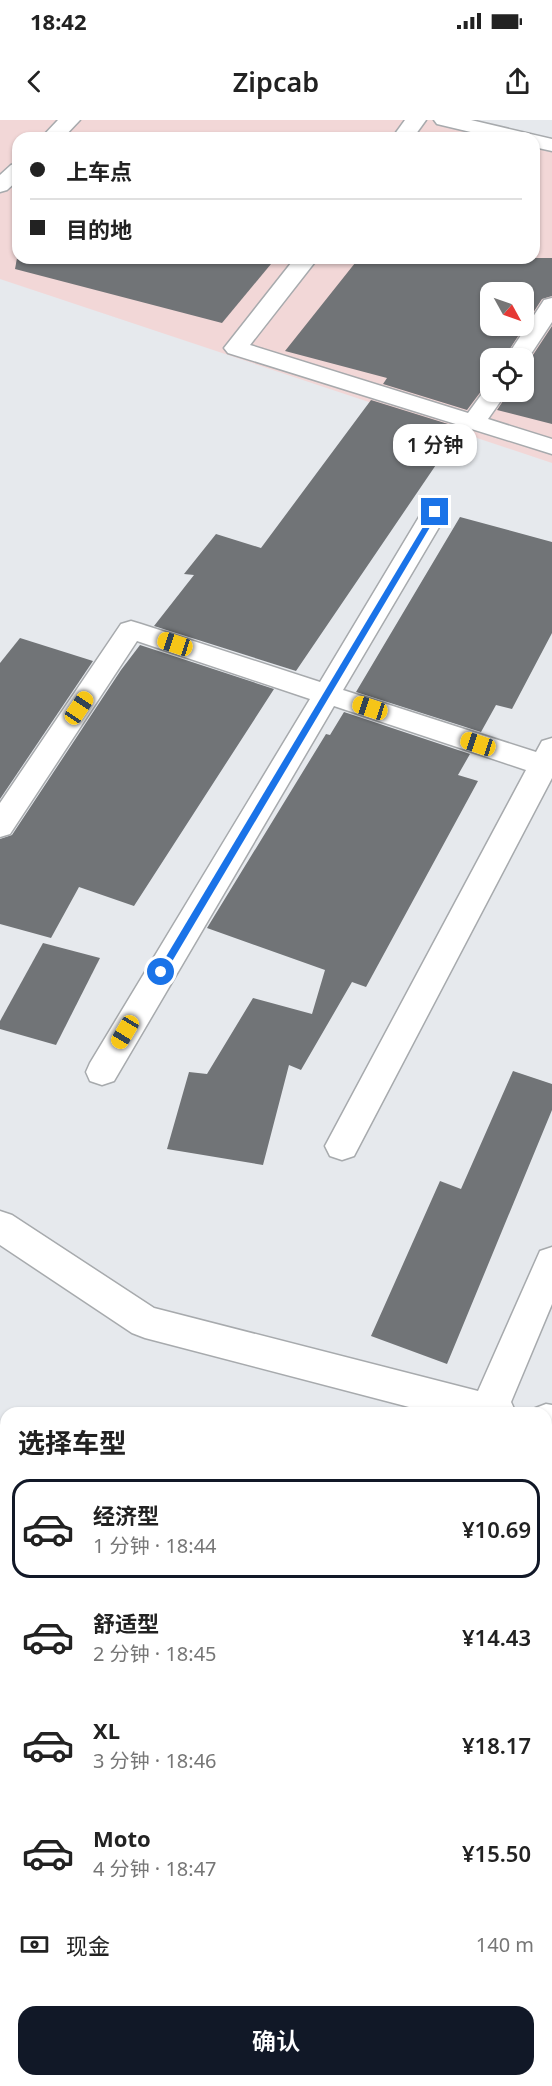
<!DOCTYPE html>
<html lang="zh">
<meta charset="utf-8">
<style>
:root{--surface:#fff;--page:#f6f6f6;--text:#222;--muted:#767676;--line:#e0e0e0;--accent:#111827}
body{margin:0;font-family:"Noto Sans","Noto Sans SC",sans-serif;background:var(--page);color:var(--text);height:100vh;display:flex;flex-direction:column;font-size:22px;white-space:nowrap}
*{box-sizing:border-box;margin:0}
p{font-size:20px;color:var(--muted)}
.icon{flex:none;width:33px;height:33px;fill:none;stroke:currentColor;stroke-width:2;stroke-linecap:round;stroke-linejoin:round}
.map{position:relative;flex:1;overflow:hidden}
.side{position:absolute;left:0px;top:1287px;width:552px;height:680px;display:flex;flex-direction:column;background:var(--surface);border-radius:18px 18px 0 0;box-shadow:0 2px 4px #0004}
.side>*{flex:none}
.top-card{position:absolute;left:12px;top:12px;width:528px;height:132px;border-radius:18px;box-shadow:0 2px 4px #0004;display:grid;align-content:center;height:132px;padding:0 18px;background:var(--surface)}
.needle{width:39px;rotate:130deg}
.fabs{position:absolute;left:480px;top:162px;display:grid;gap:12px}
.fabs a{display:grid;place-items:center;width:54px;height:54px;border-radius:12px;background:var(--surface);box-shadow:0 2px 4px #0004;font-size:30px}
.end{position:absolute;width:27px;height:27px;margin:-14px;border:8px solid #1a73e8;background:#fff;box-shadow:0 0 0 3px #fff}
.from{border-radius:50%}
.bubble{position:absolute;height:42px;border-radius:18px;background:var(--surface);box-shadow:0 2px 4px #0004;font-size:20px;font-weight:600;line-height:42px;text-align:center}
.car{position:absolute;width:18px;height:36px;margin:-18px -9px;border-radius:8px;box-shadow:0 0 4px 2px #0007;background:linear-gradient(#f5c518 24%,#345 0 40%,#f5c518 0 76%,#345 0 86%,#f5c518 0)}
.top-card b{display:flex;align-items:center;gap:21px;height:57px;font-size:22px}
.top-card b+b{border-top:2px solid var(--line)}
.top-card i{width:15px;height:15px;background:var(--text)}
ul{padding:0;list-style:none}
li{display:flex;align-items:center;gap:18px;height:99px;margin:0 12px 9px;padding:0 6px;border:3px solid transparent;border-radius:18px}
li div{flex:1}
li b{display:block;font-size:22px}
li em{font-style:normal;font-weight:600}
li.selected{border-color:var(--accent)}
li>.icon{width:54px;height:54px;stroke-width:1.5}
h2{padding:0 18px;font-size:27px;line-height:72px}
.pay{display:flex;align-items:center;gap:15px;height:66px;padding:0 18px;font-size:22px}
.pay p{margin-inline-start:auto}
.primary-button{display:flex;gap:12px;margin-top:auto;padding:12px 18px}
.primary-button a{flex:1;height:69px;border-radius:18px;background:var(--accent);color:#fff;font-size:24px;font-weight:600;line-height:69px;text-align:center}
.status{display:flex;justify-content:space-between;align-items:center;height:42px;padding:0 30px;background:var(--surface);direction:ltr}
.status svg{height:16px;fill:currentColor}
header{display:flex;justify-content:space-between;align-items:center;height:78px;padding:0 18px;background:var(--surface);font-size:27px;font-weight:600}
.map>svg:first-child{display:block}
.industrial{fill:#f2d7d7;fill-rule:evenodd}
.building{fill:#717477;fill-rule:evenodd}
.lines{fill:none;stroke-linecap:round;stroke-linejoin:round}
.minor-casing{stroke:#a7aaad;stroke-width:3}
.minor{fill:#fff;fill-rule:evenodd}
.route{fill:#1a73e8}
</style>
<div class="status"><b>18:42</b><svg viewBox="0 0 49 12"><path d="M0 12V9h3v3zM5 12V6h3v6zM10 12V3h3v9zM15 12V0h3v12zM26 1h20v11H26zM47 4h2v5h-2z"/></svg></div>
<header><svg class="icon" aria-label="back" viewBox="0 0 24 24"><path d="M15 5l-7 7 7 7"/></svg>Zipcab<svg class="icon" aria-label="share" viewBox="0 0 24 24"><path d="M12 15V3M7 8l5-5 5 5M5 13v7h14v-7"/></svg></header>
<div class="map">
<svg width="552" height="1966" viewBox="0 0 552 1966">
<rect width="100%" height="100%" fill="#e6e9ed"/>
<path class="industrial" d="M0,0H444L522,18H18V138H534V21L552,25V343L0,159ZM490,172H524V206H490ZM490,238H524V272H490Z"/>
<g class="building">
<polygon points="17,138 276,138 222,203 15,149"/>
<path d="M359,138H552V176L542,179L504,238H490V264L485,266L467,290L383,264L387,258L285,231ZM490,172H524V206H490Z"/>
<polygon points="552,206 552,304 497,290 509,272 524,272 524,244 527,244"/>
<polygon points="371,280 461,308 296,551 154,506 194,455 184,454 216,414 261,428"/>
<polygon points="460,397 552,422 552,513 512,589 496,585 481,612 356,572"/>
<polygon points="20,518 93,541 0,679 0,543"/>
<polygon points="140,525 274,569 134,786 79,767 51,818 0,804 0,719 12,715 121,550"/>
<polygon points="344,592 470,634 458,655 478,661 366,867 352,862 301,950 289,945 263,1045 167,1029 189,952 207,954 253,878 312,894 325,850 207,808 326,614 330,615"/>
<polygon points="43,823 100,838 56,925 0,909 0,901"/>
<polygon points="513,951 552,964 552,990 447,1244 371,1216 440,1061 461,1069"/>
</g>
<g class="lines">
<defs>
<g id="minor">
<polygon points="58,0 80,0 63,18 41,18"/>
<polygon points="405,0 426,0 413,18 392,18"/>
<polygon points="434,0 471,0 552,19 552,31 534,27 534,18 496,18 437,4"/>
<polygon points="18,43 18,60 7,70 0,72 0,55 11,45"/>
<polygon points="295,138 318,138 250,225 468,293 487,267 490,266 490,272 507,272 488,299 552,319 552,334 228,233 224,228 228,223"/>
<polygon points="552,178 552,202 525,243 524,238 506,238 544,180"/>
<polygon points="435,384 444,386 448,392 343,570 536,632 542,621 552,618 552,658 354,1036 342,1040 330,1036 325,1026 526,650 334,586 114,961 102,965 90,961 86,952 90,943 310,579 137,521 10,714 0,717 0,683 121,504 131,501 141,504 320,562 422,392 426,386"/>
<polygon points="0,1091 12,1095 154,1188 478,1271 540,1131 552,1127 552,1184 511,1282 516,1293 432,1293 145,1218 132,1213 0,1125"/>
<polygon points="546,1284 552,1285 552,1319 546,1318 546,1293 531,1293 533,1289"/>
<polygon points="0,1876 6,1878 6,1924 0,1922"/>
<polygon points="77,1960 130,1960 132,1966 80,1966"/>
</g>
</defs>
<use href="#minor" class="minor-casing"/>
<use href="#minor" class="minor"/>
</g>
<polygon class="route" points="435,389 439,392 164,855 158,855 158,850 432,392"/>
</svg>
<div class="fabs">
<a><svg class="needle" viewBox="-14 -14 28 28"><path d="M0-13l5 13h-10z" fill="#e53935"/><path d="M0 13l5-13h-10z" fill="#767676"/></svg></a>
<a><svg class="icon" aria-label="locate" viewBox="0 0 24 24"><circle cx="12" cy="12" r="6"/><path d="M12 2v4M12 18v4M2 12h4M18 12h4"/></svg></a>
</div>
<i class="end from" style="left:161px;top:852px"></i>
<i class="end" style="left:435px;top:392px"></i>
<div class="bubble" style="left:393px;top:304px;width:84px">1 分钟</div>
<i class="car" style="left:175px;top:524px;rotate:288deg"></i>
<i class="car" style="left:79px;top:588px;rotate:34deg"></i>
<i class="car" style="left:370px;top:588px;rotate:288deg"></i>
<i class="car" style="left:478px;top:624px;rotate:288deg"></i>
<i class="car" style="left:125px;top:912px;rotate:211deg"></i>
<div class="top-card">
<b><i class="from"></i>上车点</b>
<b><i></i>目的地</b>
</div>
<section class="side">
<h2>选择车型</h2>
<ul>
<li class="selected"><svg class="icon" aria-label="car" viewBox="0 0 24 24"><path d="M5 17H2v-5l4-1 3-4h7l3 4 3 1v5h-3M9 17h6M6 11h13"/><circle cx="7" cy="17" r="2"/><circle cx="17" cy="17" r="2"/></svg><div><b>经济型</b><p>1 分钟 · 18:44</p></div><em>¥10.69</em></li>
<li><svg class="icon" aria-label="car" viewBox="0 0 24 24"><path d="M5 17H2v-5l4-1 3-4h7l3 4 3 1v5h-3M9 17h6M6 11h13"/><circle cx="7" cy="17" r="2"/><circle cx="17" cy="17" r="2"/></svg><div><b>舒适型</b><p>2 分钟 · 18:45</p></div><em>¥14.43</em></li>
<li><svg class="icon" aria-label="car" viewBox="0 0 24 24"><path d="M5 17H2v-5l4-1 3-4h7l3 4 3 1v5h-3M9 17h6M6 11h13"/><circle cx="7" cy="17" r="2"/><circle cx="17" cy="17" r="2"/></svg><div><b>XL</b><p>3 分钟 · 18:46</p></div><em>¥18.17</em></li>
<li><svg class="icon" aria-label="car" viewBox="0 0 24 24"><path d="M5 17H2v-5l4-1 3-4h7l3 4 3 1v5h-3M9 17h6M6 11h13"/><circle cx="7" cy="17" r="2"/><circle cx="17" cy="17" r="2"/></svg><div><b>Moto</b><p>4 分钟 · 18:47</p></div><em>¥15.50</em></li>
</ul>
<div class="pay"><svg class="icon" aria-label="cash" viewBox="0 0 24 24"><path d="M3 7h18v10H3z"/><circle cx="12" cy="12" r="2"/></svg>现金<p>140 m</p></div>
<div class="primary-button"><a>确认</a></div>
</section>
</div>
